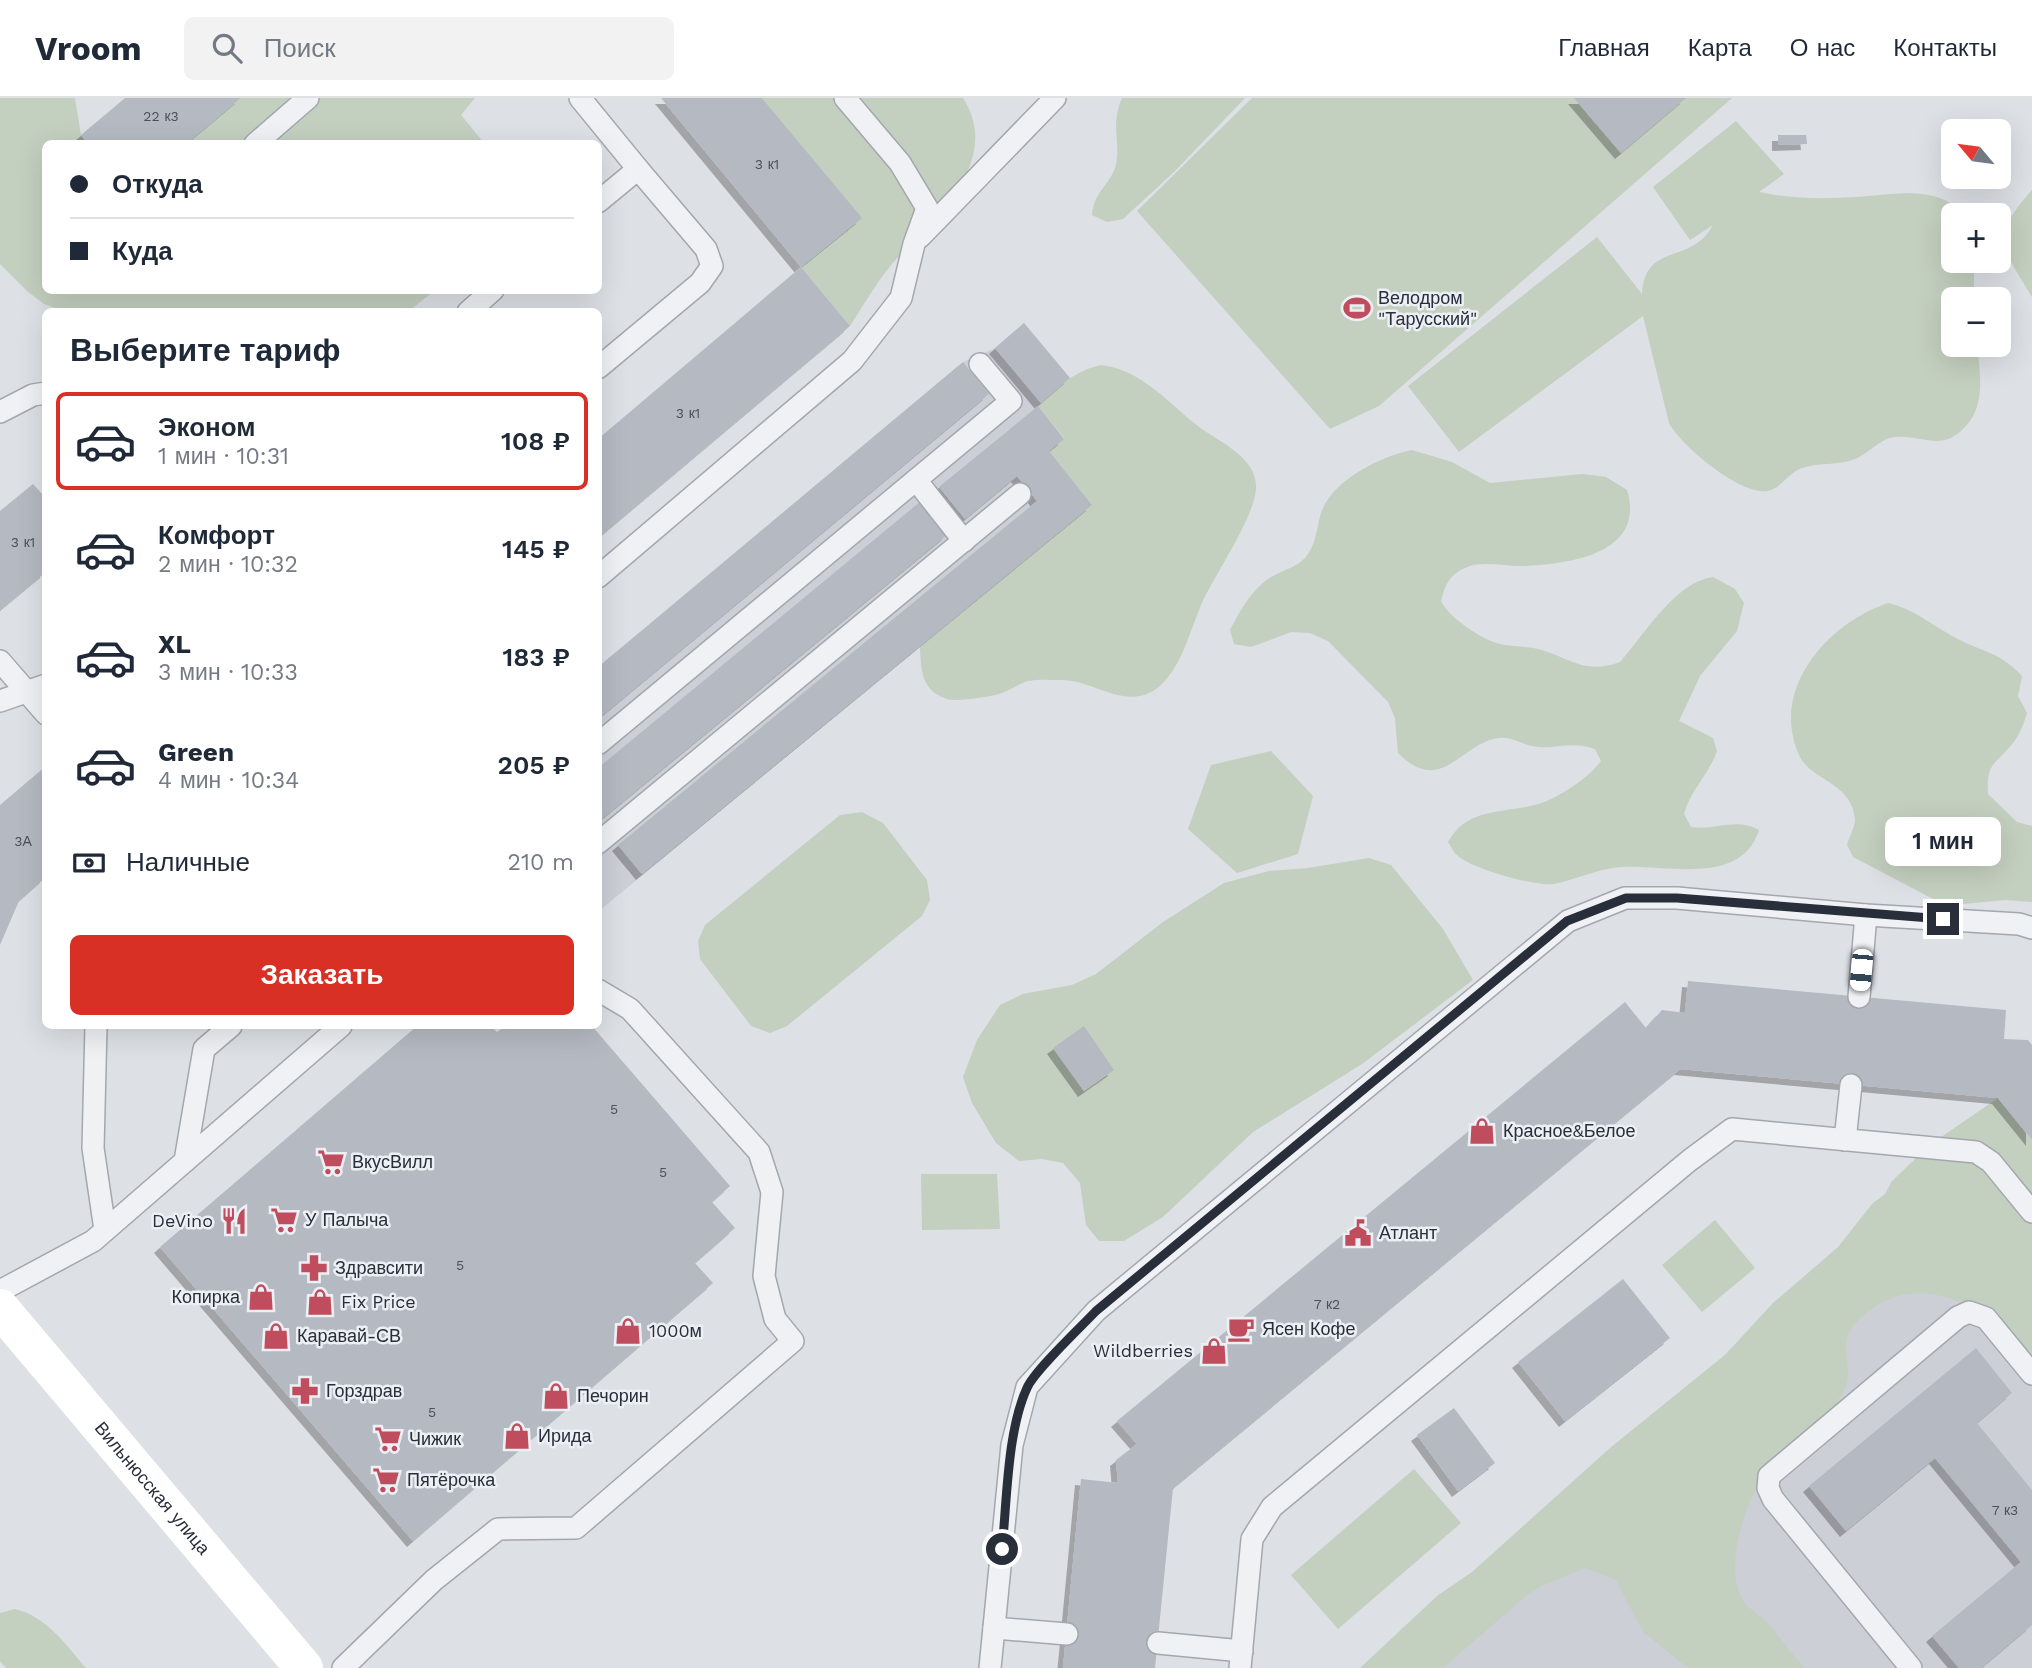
<!DOCTYPE html>
<html lang="ru">
<meta charset="utf-8">
<style>
:root{--surface:#fff;--page:#f2f2f3;--text:#1f2937;--muted:#747a83;--line:#e0e1e3;--accent:#d93025}
body{margin:0;font-family:"Work Sans",sans-serif;background:var(--page);color:var(--text);height:100vh;display:flex;flex-direction:column;font-size:26px;white-space:nowrap}
*{box-sizing:border-box;margin:0}
p{font-size:23px;color:var(--muted)}
.icon{flex:none;width:38px;height:38px;fill:none;stroke:currentColor;stroke-width:2;stroke-linecap:round;stroke-linejoin:round}
.map{position:relative;flex:1;overflow:hidden}
.side{position:absolute;left:42px;top:210px;width:560px;height:721px;display:flex;flex-direction:column;background:var(--surface);border-radius:10px;box-shadow:0 7px 28px #0002}
.side>*{flex:none}
.hud{position:absolute;left:42px;top:42px;width:560px;height:154px;border-radius:10px;box-shadow:0 7px 28px #0002;display:grid;align-content:center;height:154px;padding:0 28px;background:var(--surface)}
.needle{width:46px;rotate:299deg}
.fabs{position:absolute;left:1941px;top:21px;display:grid;gap:14px}
.fabs a{display:grid;place-items:center;width:70px;height:70px;border-radius:10px;background:var(--surface);box-shadow:0 7px 28px #0002;font-size:35px}
.end{position:absolute;width:32px;height:32px;margin:-16px;border:9px solid #282f3a;background:#fff;box-shadow:0 0 0 4px #fff}
.from{border-radius:50%}
.bubble{position:absolute;height:49px;border-radius:10px;background:var(--surface);box-shadow:0 7px 28px #0002;font-size:23px;font-weight:600;line-height:49px;text-align:center}
.car{position:absolute;width:21px;height:42px;margin:-21px -10px;border-radius:9px;box-shadow:0 0 5px 2px #0007;background:linear-gradient(#fff 24%,#345 0 40%,#fff 0 76%,#345 0 86%,#fff 0)}
.hud b{display:flex;align-items:center;gap:24px;height:66px;font-size:26px}
.hud b+b{border-top:2px solid var(--line)}
.hud i{width:18px;height:18px;background:var(--text)}
ul{padding:0;list-style:none}
li{display:flex;align-items:center;gap:21px;height:98px;margin:0 14px 10px;padding:0 14px;border:4px solid transparent;border-radius:10px}
li div{flex:1}
li b{display:block;font-size:26px}
li em{font-style:normal;font-weight:600}
li.active{border-color:var(--accent)}
li>.icon{width:63px;height:63px;stroke-width:1.5}
h2{padding:0 28px;font-size:32px;line-height:84px}
.pay{display:flex;align-items:center;gap:18px;height:77px;padding:0 28px;font-size:26px}
.pay p{margin-inline-start:auto}
.primary-button{display:flex;gap:14px;margin-top:auto;padding:14px 28px}
.primary-button a{flex:1;height:80px;border-radius:10px;background:var(--accent);color:#fff;font-size:28px;font-weight:600;line-height:80px;text-align:center}
header{display:flex;align-items:center;gap:42px;box-sizing:border-box;height:98px;padding:0 35px;background:var(--surface);border-bottom:2px solid var(--line)}
header strong{font-size:33px}
nav{display:flex;gap:38px;margin-inline-start:auto;font-size:24px}
.search{width:490px;height:63px;background:var(--page);display:flex;align-items:center;gap:18px;box-sizing:border-box;padding:0 24px;border-radius:10px;color:var(--muted);font-size:26px}
.map>svg:first-child{display:block}
.built{fill:#cccfd6}
.green{fill:#c3cfbf}
.building{fill:#b5bac2;filter:url(#shadow)}
.lines{fill:none;stroke-linecap:round;stroke-linejoin:round}
.lane-casing{stroke:#a3a7ae;stroke-width:24}
.lane{stroke:#eff1f4;stroke-width:21}
.secondary{stroke:#fff;stroke-width:38}
.route{stroke:#282f3a;stroke-width:9}
.labels{text-anchor:middle;stroke-width:5;stroke-linejoin:round;paint-order:stroke}
.number-label{font-size:14px;fill:#4b525c}
.poi-label{font-size:18px;fill:#282f3a;stroke:#eceff3;text-anchor:start}
.street-label{font-size:18px;fill:#282f3a;stroke:#eceff3}
</style>
<header>
<strong>Vroom</strong>
<div class="search"><svg class="icon" aria-label="search" viewBox="0 0 24 24"><circle cx="10" cy="10" r="6"/><path d="M15 15l6 6"/></svg>Поиск</div>
<nav><a>Главная</a><a>Карта</a><a>О нас</a><a>Контакты</a></nav>
</header>
<div class="map">
<svg width="2032" height="1570" viewBox="0 0 2032 1570">
<defs>
<filter id="shadow"><feDropShadow dx="-6" dy="6" stdDeviation="0" flood-color="#0004"/></filter>
</defs>
<rect width="100%" height="100%" fill="#dde0e5"/>
<g class="built">
<polygon points="1024,225 1070,280 1038,308 1064,341 1050,353 1092,407 599,813 599,569 963,264 995,250"/>
<polygon points="1882,1163 2032,1235 2032,1570 1770,1570 1642,1373"/>
<polygon points="1577,1431 1718,1570 1412,1570"/>
</g>
<g class="green">
<polygon points="0,0 75,0 81,37 88,45 46,46 46,192 434,193 409,213 63,213 44,206 27,193 0,166"/>
<polygon points="241,0 475,0 461,17 484,45 186,46"/>
<path d="M762,0H963C1002,61 939,117 899,158C880,178 865,205 850,228L801,169L861,120Z"/>
<path d="M1122,0H1245L1174,74L1123,121L1107,124L1092,117C1094,93 1111,86 1116,67C1121,43 1110,28 1122,0Z"/>
<polygon points="1252,0 1732,0 1379,308 1330,331 1137,113"/>
<path d="M1736,23L1784,76L1759,94C1791,101 1824,101 1856,99C1890,97 1939,85 1963,117H1953V163H1974V201H1953V247H1977C1980,276 1987,309 1962,332C1940,353 1922,337 1896,339C1882,339 1868,356 1855,361C1838,368 1819,364 1802,370C1790,374 1783,387 1771,392C1745,402 1680,347 1669,325L1643,218L1459,354L1408,288L1597,139L1642,196C1645,143 1691,168 1713,127L1690,142L1653,89Z"/>
<path d="M2032,92V199C2003,150 1988,141 2032,92Z"/>
<path d="M1101,267C1142,272 1167,304 1198,328C1217,343 1255,358 1256,387C1258,415 1213,479 1201,507C1191,531 1184,559 1168,579C1165,583 1160,588 1156,591C1125,613 1093,581 1060,582C1050,582 1038,581 1028,583C1018,586 1009,593 999,596C988,599 956,604 947,601C921,593 921,571 920,549L1092,407L1049,353L1064,340L1038,308C1054,290 1077,272 1101,267Z"/>
<path d="M1412,352L1452,364L1490,385L1582,376L1606,379L1627,392C1646,455 1571,466 1524,468C1507,469 1481,462 1465,470C1449,477 1445,488 1441,503C1448,519 1482,542 1500,546C1513,549 1526,548 1538,551C1571,560 1584,577 1620,564C1645,536 1675,484 1713,479L1735,491L1744,505L1737,533L1700,578L1679,623L1713,640L1717,653C1709,676 1690,693 1684,716L1691,729C1715,733 1736,719 1759,732C1741,789 1666,766 1621,769C1597,771 1577,781 1554,786C1536,789 1469,770 1457,757C1453,754 1451,748 1448,744C1470,704 1514,718 1549,702C1568,693 1589,679 1601,663L1595,651C1568,641 1549,655 1525,646C1516,643 1510,639 1499,640C1460,645 1442,699 1398,655L1395,620L1388,604L1328,543L1310,535L1291,534L1251,549L1234,546L1230,532C1240,513 1253,489 1273,478C1285,471 1295,470 1305,460C1317,446 1316,431 1321,415C1332,382 1381,358 1412,352Z"/>
<path d="M1888,505C1914,511 1933,528 1956,540C1982,554 2000,554 2022,578L2018,598L2027,615C2024,625 2020,636 2013,645C1996,667 1986,663 1988,696L2017,724L2032,728V804L2005,802L1953,807L1935,802L1853,759L1847,747C1849,739 1855,729 1855,722C1853,685 1811,682 1800,659C1768,592 1828,525 1888,505Z"/>
<polygon points="1271,653 1313,698 1298,756 1237,775 1188,731 1211,667"/>
<polygon points="862,714 883,725 927,782 930,802 922,818 787,928 770,935 751,928 700,861 698,843 705,827 840,717"/>
<polygon points="1369,760 1391,767 1443,831 1473,882 1362,966 1253,1034 1163,1119 1124,1143 1099,1143 1086,1127 1080,1085 1063,1065 1042,1061 1019,1063 996,1045 972,1005 963,979 977,942 1000,907 1023,896 1072,887 1096,876 1163,824 1224,785 1269,773 1308,770"/>
<path d="M1998,1000L2032,1042V1255C1993,1213 1922,1170 1869,1213C1861,1219 1852,1227 1848,1237C1842,1258 1855,1278 1841,1298C1833,1310 1824,1322 1815,1332C1801,1347 1779,1357 1767,1374C1745,1402 1722,1471 1744,1504C1750,1512 1761,1518 1768,1525C1780,1540 1791,1556 1805,1570H1688L1643,1534L1616,1482L1585,1470L1541,1488L1527,1497L1443,1570H1360L1437,1498L1472,1474L1610,1350L1726,1256L1772,1206L1838,1149L1872,1106L1885,1096L1892,1083L1931,1046Z"/>
<polygon points="921,1076 997,1076 1000,1131 922,1132"/>
<polygon points="1715,1122 1755,1170 1702,1214 1662,1167"/>
<polygon points="1414,1371 1461,1425 1338,1531 1291,1477"/>
<path d="M15,1511C47,1519 65,1546 86,1570H6L0,1563V1515Z"/>
</g>
<g class="building">
<polygon points="125,0 241,0 186,46 88,46 81,37"/>
<polygon points="661,0 762,0 862,120 801,169"/>
<polygon points="1574,0 1686,0 1621,55"/>
<polygon points="1778,37 1806,37 1807,46 1778,47"/>
<polygon points="801,169 850,228 598,440 598,341"/>
<polygon points="1024,225 1070,280 1041,305 995,250"/>
<polygon points="963,264 989,296 598,621 598,569"/>
<polygon points="1038,308 1064,341 1049,353 1092,407 642,776 618,747 1037,403 1017,378 965,421 939,389"/>
<polygon points="33,386 46,400 46,474 0,512 0,413"/>
<polygon points="921,403 948,436 598,724 598,670"/>
<polygon points="46,668 46,779 19,803 0,847 0,707"/>
<polygon points="1688,883 2006,912 2004,941 2028,942 2032,947 2032,1042 1998,1000 1680,971 1173,1390 1155,1570 1063,1570 1081,1381 1118,1385 1116,1362 1137,1346 1117,1323 1625,904 1646,930 1662,912 1685,915"/>
<polygon points="417,928 491,928 497,934 505,928 592,928 730,1088 712,1104 735,1130 695,1165 713,1185 413,1443 160,1149"/>
<polygon points="1084,928 1114,972 1084,993 1053,950"/>
<polygon points="1623,1181 1670,1240 1565,1323 1518,1264"/>
<polygon points="1976,1250 2012,1295 1977,1325 2032,1392 2032,1527 1981,1570 1959,1570 1932,1538 2021,1464 1935,1360 1846,1433 1809,1388"/>
<polygon points="1454,1310 1495,1365 1458,1393 1417,1337"/>
</g>
<g class="lines">
<defs>
<g id="lane">
<polyline points="580,0 638,71"/>
<polyline points="255,46 308,0"/>
<polyline points="598,104 638,71 706,151 712,168 700,185 598,270"/>
<polyline points="920,139 1055,0"/>
<polyline points="468,214 493,192"/>
<polyline points="0,314 33,297 46,295"/>
<polyline points="916,382 964,443"/>
<polyline points="598,479 852,263 901,200 914,146 927,110 900,65 845,0"/>
<polyline points="0,563 46,616"/>
<polyline points="0,603 46,587"/>
<polyline points="598,646 1011,303 980,266"/>
<polyline points="598,745 1020,396"/>
<polyline points="1859,899 1866,817"/>
<polyline points="96,928 93,1050 105,1132"/>
<polyline points="1845,1042 1851,987"/>
<polyline points="185,1063 204,951 231,928"/>
<polyline points="0,1193 93,1143 341,928"/>
<polyline points="994,1530 1067,1536"/>
<polyline points="1158,1545 1242,1553"/>
<polyline points="343,1570 434,1482 498,1431 576,1430 793,1243 775,1221 764,1178 772,1094 759,1054 630,911 598,892"/>
<polyline points="990,1570 1012,1347 1027,1289 1096,1213 1568,823 1625,800 1677,800 1866,817 2019,826 2032,830"/>
<polyline points="1240,1570 1252,1441 1272,1409 1690,1062 1732,1031 1976,1054 1991,1064 2032,1114"/>
<polyline points="1911,1570 1773,1401 1768,1390 1769,1378 1958,1219 1969,1214 1986,1220 2032,1276"/>
</g>
</defs>
<use href="#lane" class="lane-casing"/>
<use href="#lane" class="lane"/>
<path class="secondary" id="s1" d="M0,1210L304,1570"/>
</g>
<g class="lines">
<path class="route" d="M1002,1451C1007,1404 1007,1333 1027,1290C1034,1273 1081,1229 1096,1213L1567,823L1626,800H1677L1943,821"/>
</g>
<defs>
<symbol id="stadium-bare" viewBox="-9 -9 18 18"><path d="M0-5a6.5 5 0 1 0 0 10a6.5 5 0 1 0 0-10ZM-3.5-1.8h7v3.6h-7Z" fill="#bf4d5d" stroke="#eceff3" stroke-width="2.5" paint-order="stroke"/></symbol>
<symbol id="shop-bare" viewBox="-9 -9 18 18"><path d="M-5-2.5h2.3a2.7 3.5 0 0 1 5.4 0H5L5.5 6h-11ZM-1.5-2.5h3a1.5 2.3 0 0 0-3 0Z" fill="#bf4d5d" stroke="#eceff3" stroke-width="2.5" paint-order="stroke"/></symbol>
<symbol id="supermarket-bare" viewBox="-9 -9 18 18"><path d="M-6-5.5h2.5l.6 2H6L4.5 2H-2.5L-4.4-4H-6ZM-1.5 3.2a1.3 1.3 0 1 0 .1 0ZM3 3.2a1.3 1.3 0 1 0 .1 0Z" fill="#bf4d5d" stroke="#eceff3" stroke-width="2.5" paint-order="stroke"/></symbol>
<symbol id="restaurant-bare" viewBox="-9 -9 18 18"><path d="M-5-6h1v4h1v-4h1v4h1v-4h1v5L-1.5 .5V6h-2V.5L-5-1ZM5-6V6H3V1.5H1.5Q1.5-4 5-6Z" fill="#bf4d5d" stroke="#eceff3" stroke-width="2.5" paint-order="stroke"/></symbol>
<symbol id="civic-bare" viewBox="-9 -9 18 18"><path d="M-.6-6.5H3V-4.5H.6V-3L4-1V1h2V6H-6V1h2V-1L-.6-3ZM-1.2 2.5V6h2.4V2.5Z" fill="#bf4d5d" stroke="#eceff3" stroke-width="2.5" paint-order="stroke"/></symbol>
<symbol id="pharmacy-bare" viewBox="-9 -9 18 18"><path d="M-2-6h4v4h4v4h-4v4h-4v-4h-4v-4h4Z" fill="#bf4d5d" stroke="#eceff3" stroke-width="2.5" paint-order="stroke"/></symbol>
<symbol id="cafe-bare" viewBox="-9 -9 18 18"><path d="M-5.5-4.5H6V0H3Q3 3.5 0 3.5H-2.5Q-5.5 3.5-5.5 0ZM3-3.2v2h1.7v-2ZM-6 4.5H4V6H-6Z" fill="#bf4d5d" stroke="#eceff3" stroke-width="2.5" paint-order="stroke"/></symbol>
</defs>
<g fill-rule="evenodd">
<use href="#stadium-bare" x="1338" y="191" width="38" height="38"/>
<use href="#shop-bare" x="1463" y="1014" width="38" height="38"/>
<use href="#supermarket-bare" x="312" y="1045" width="38" height="38"/>
<use href="#supermarket-bare" x="265" y="1103" width="38" height="38"/>
<use href="#restaurant-bare" x="215" y="1104" width="38" height="38"/>
<use href="#civic-bare" x="1339" y="1116" width="38" height="38"/>
<use href="#pharmacy-bare" x="295" y="1151" width="38" height="38"/>
<use href="#shop-bare" x="242" y="1180" width="38" height="38"/>
<use href="#shop-bare" x="301" y="1185" width="38" height="38"/>
<use href="#cafe-bare" x="1222" y="1212" width="38" height="38"/>
<use href="#shop-bare" x="609" y="1214" width="38" height="38"/>
<use href="#shop-bare" x="257" y="1219" width="38" height="38"/>
<use href="#shop-bare" x="1195" y="1234" width="38" height="38"/>
<use href="#pharmacy-bare" x="286" y="1274" width="38" height="38"/>
<use href="#shop-bare" x="537" y="1279" width="38" height="38"/>
<use href="#shop-bare" x="498" y="1319" width="38" height="38"/>
<use href="#supermarket-bare" x="369" y="1322" width="38" height="38"/>
<use href="#supermarket-bare" x="367" y="1363" width="38" height="38"/>
</g>
<g class="labels">
<g class="number-label">
<text x="161" y="23">22 к3</text>
<text x="767" y="71">3 к1</text>
<text x="688" y="320">3 к1</text>
<text x="23" y="449">3 к1</text>
<text x="23" y="748">3А</text>
<text x="614" y="1016">5</text>
<text x="663" y="1079">5</text>
<text x="460" y="1172">5</text>
<text x="1327" y="1211">7 к2</text>
<text x="432" y="1319">5</text>
<text x="2005" y="1417">7 к3</text>
</g>
<g class="poi-label">
<text x="1378" y="206">Велодром<tspan x="1378" dy="21">"Тарусский"</tspan></text>
<text x="1503" y="1039">Красное&amp;Белое</text>
<text x="352" y="1070">ВкусВилл</text>
<text x="305" y="1128">У Палыча</text>
<text x="213" y="1129" text-anchor="end">DeVino</text>
<text x="1379" y="1141">Атлант</text>
<text x="335" y="1176">Здравсити</text>
<text x="240" y="1205" text-anchor="end">Копирка</text>
<text x="341" y="1210">Fix Price</text>
<text x="1262" y="1237">Ясен Кофе</text>
<text x="649" y="1239">1000м</text>
<text x="297" y="1244">Каравай-СВ</text>
<text x="1193" y="1259" text-anchor="end">Wildberries</text>
<text x="326" y="1299">Горздрав</text>
<text x="577" y="1304">Печорин</text>
<text x="538" y="1344">Ирида</text>
<text x="409" y="1347">Чижик</text>
<text x="407" y="1388">Пятёрочка</text>
</g>
<g class="street-label">
<text dy="6" stroke="none"><textPath href="#s1" startOffset="236">Вильнюсская улица</textPath></text>
</g>
</g>
</svg>
<div class="fabs">
<a><svg class="needle" viewBox="-14 -14 28 28"><path d="M0-13l5 13h-10z" fill="#e53935"/><path d="M0 13l5-13h-10z" fill="#747a83"/></svg></a>
<a>+</a>
<a>−</a>
</div>
<i class="end from" style="left:1002px;top:1451px"></i>
<i class="end" style="left:1943px;top:821px"></i>
<div class="bubble" style="left:1885px;top:719px;width:116px">1 мин</div>
<i class="car" style="left:1861px;top:872px;rotate:185deg"></i>
<div class="hud">
<b><i class="from"></i>Откуда</b>
<b><i></i>Куда</b>
</div>
<section class="side">
<h2>Выберите тариф</h2>
<ul>
<li class="active"><svg class="icon" aria-label="car" viewBox="0 0 24 24"><path d="M5 17H2v-5l4-1 3-4h7l3 4 3 1v5h-3M9 17h6M6 11h13"/><circle cx="7" cy="17" r="2"/><circle cx="17" cy="17" r="2"/></svg><div><b>Эконом</b><p>1 мин · 10:31</p></div><em>108 ₽</em></li>
<li><svg class="icon" aria-label="car" viewBox="0 0 24 24"><path d="M5 17H2v-5l4-1 3-4h7l3 4 3 1v5h-3M9 17h6M6 11h13"/><circle cx="7" cy="17" r="2"/><circle cx="17" cy="17" r="2"/></svg><div><b>Комфорт</b><p>2 мин · 10:32</p></div><em>145 ₽</em></li>
<li><svg class="icon" aria-label="car" viewBox="0 0 24 24"><path d="M5 17H2v-5l4-1 3-4h7l3 4 3 1v5h-3M9 17h6M6 11h13"/><circle cx="7" cy="17" r="2"/><circle cx="17" cy="17" r="2"/></svg><div><b>XL</b><p>3 мин · 10:33</p></div><em>183 ₽</em></li>
<li><svg class="icon" aria-label="car" viewBox="0 0 24 24"><path d="M5 17H2v-5l4-1 3-4h7l3 4 3 1v5h-3M9 17h6M6 11h13"/><circle cx="7" cy="17" r="2"/><circle cx="17" cy="17" r="2"/></svg><div><b>Green</b><p>4 мин · 10:34</p></div><em>205 ₽</em></li>
</ul>
<div class="pay"><svg class="icon" aria-label="cash" viewBox="0 0 24 24"><path d="M3 7h18v10H3z"/><circle cx="12" cy="12" r="2"/></svg>Наличные<p>210 m</p></div>
<div class="primary-button"><a>Заказать</a></div>
</section>
</div>
